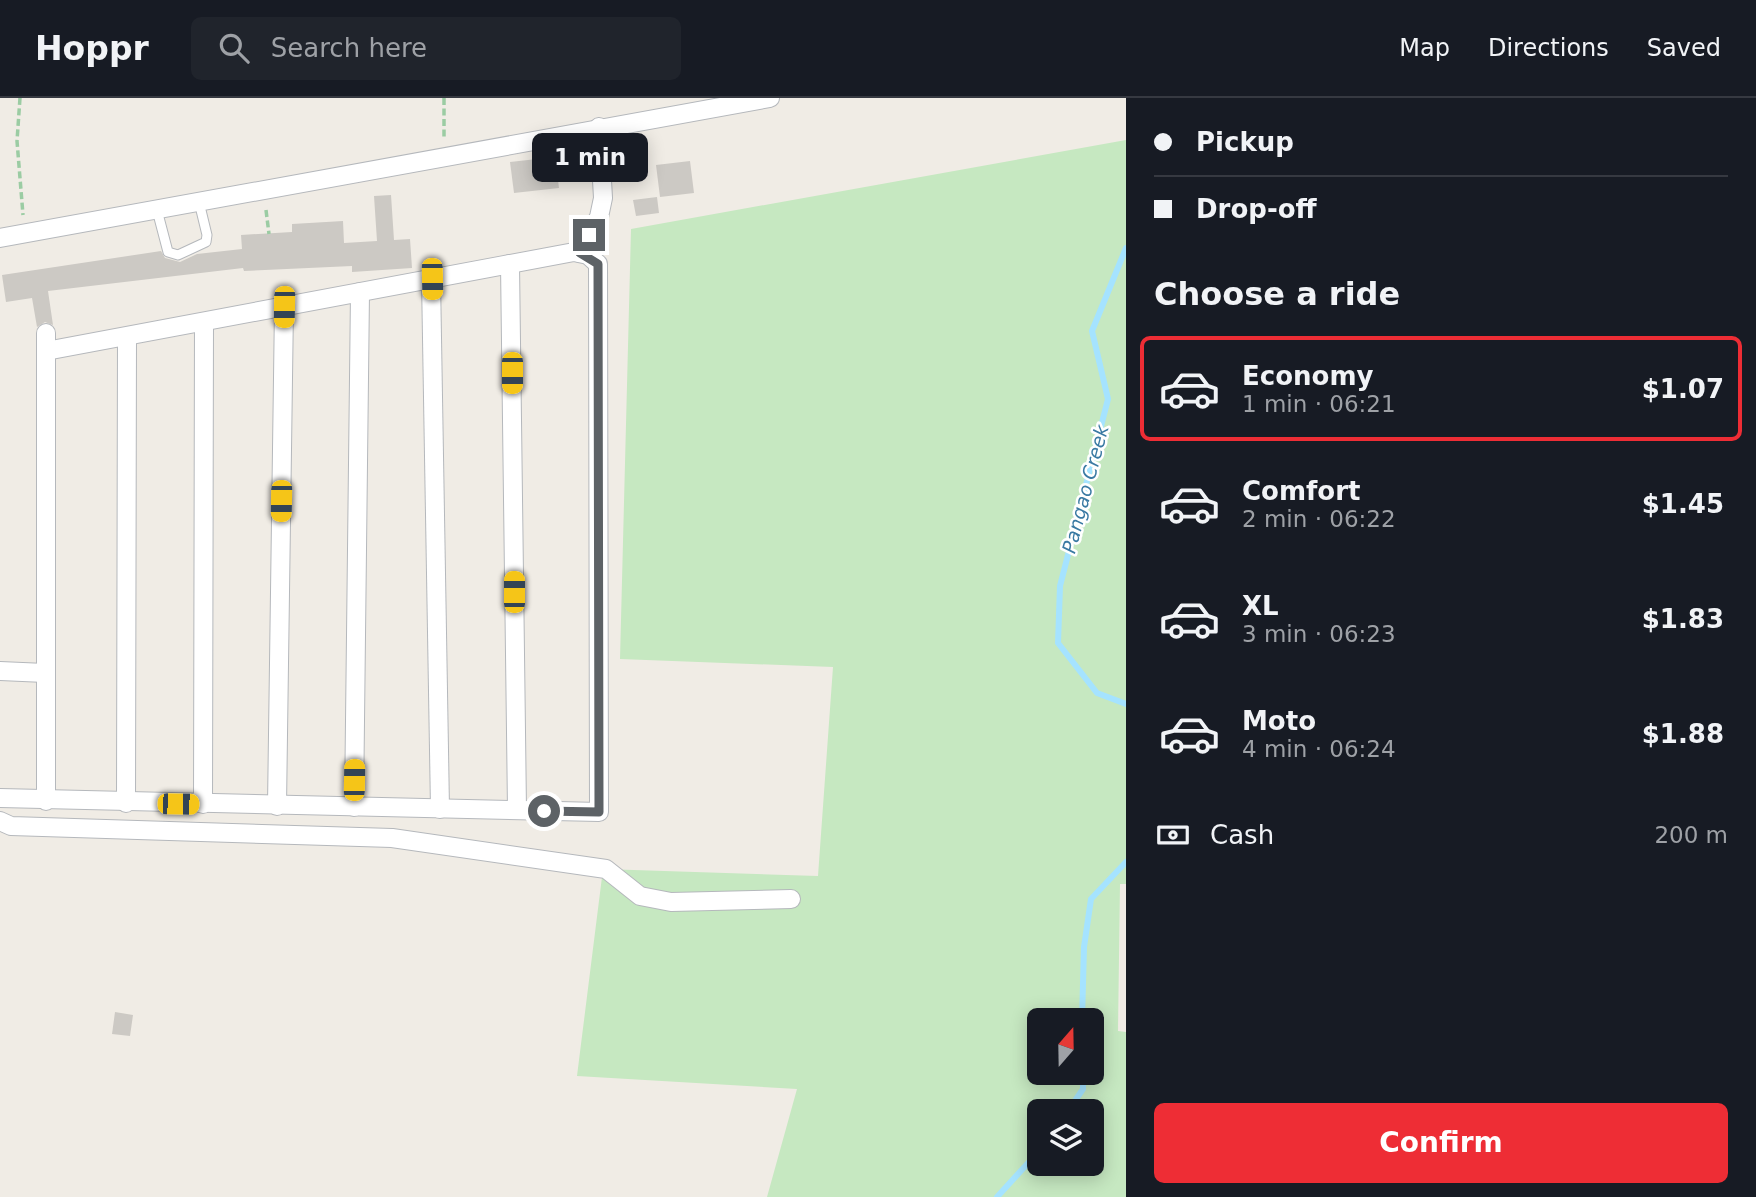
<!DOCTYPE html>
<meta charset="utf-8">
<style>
:root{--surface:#171b24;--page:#20242c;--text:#f1f3f6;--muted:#9ea1a6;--line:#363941;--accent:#ee2d35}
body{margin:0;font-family:"DejaVu Sans",sans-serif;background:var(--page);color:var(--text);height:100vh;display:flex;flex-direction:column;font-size:26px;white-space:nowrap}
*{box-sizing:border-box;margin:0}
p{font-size:23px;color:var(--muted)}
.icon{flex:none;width:38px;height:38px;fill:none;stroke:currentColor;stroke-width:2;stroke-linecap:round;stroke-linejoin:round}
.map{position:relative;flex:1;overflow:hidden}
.drawer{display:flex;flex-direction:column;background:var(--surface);width:630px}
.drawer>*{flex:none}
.guide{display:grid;align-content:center;height:154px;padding:0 28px;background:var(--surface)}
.needle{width:46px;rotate:20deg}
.buttons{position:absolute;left:1027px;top:910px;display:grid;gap:14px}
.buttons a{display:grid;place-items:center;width:77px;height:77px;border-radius:10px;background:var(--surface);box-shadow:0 4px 18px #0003;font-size:35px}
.end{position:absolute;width:32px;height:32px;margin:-16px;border:9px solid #5d6266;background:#fff;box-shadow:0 0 0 4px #fff}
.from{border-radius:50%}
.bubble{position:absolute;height:49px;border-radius:10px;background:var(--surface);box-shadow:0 4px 18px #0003;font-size:23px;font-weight:800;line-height:49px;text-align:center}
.car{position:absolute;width:21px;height:42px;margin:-21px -10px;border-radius:9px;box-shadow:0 0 5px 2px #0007;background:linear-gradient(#f5c518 24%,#345 0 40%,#f5c518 0 76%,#345 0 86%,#f5c518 0)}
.guide b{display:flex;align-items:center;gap:24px;height:66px;font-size:26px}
.guide b+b{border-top:2px solid var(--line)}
.guide i{width:18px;height:18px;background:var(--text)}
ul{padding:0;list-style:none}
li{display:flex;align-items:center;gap:21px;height:105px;margin:0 14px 10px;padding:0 14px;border:4px solid transparent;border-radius:10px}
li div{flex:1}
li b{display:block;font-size:26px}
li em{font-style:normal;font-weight:800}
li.active{border-color:var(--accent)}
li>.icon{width:63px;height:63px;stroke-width:1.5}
h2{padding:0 28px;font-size:32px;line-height:84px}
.pay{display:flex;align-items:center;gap:18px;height:77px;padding:0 28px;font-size:26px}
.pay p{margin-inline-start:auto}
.primary-button{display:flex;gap:14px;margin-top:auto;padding:14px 28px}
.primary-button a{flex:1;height:80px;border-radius:10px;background:var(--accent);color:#fff;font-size:28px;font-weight:800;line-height:80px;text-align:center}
header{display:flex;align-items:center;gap:42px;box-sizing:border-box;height:98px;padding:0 35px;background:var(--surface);border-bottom:2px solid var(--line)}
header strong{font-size:33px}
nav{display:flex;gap:38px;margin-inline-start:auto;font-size:24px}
.search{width:490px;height:63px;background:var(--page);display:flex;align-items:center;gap:18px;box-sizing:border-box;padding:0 24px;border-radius:10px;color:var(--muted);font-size:26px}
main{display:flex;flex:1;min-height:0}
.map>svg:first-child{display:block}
.green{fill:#c6e8c1;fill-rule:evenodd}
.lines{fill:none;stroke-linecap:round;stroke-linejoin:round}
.stream{stroke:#a5e3ff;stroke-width:6}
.building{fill:#ccc9c4}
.service-casing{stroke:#b5b8bc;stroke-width:11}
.minor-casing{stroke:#b5b8bc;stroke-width:20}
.path{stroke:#9bcca3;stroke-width:3.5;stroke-dasharray:7 3.5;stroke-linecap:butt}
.service{stroke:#fff;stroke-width:9}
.minor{stroke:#fff;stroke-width:18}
.route{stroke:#5d6266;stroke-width:9}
.labels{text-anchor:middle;stroke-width:5;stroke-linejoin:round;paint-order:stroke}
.water-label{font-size:19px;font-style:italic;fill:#3a7aa3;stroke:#fff}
</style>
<header>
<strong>Hoppr</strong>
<div class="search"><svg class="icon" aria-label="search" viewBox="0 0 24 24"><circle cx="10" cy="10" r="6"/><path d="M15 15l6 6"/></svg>Search here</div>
<nav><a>Map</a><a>Directions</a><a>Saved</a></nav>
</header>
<main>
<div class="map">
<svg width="1126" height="1099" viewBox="0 0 1126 1099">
<rect width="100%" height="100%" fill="#f0ece5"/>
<path class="green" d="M1126,42V786H1120L1118,933L1126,934V1099H767L797,991L577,978L603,771L818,778L833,569L620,561L631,131ZM1040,922H1092V975H1040ZM1040,1013H1092V1066H1040Z"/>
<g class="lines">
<g class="stream">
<polyline points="1126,150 1092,233 1108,301 1060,488 1058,545 1097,595 1126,606"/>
<polyline points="1082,922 1084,849 1091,801 1126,764"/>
<polyline points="1068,1013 1083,991 1083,975"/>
<polyline points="997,1099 1040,1052"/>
</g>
</g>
<g class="building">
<polygon points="555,59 559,90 514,95 510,64"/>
<polygon points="690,63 694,95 660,99 656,67"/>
<polygon points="391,97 394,142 410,141 412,170 352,174 352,168 244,173 243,170 48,193 53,227 45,224 37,229 32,200 6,204 2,177 161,153 165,160 180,164 197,156 242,151 241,137 292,134 292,126 343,123 344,145 377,143 374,98"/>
<polygon points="657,99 659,115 636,118 633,102"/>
<polygon points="115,914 133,917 130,938 112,936"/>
</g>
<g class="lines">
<defs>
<polyline id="service" points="157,112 168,154 178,157 206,144 207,137 199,104"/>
<g id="minor">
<polyline points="0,140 770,0"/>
<polyline points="580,155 599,119 603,100 599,29"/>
<polyline points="510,166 517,712"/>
<polyline points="431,181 440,711"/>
<polyline points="0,573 45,575"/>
<polyline points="0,700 599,714 598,166 588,157 574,154 46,253"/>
<polyline points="46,703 46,235"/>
<polyline points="126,705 127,239"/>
<polyline points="203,706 204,224"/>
<polyline points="277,708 284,209"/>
<polyline points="354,709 360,194"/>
<polyline points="0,723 11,728 392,740 606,771 640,798 671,804 791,801"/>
</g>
</defs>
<use href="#service" class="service-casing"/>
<use href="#minor" class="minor-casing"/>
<g class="path">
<polyline points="20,0 17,43 23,117"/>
<polyline points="444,0 444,40"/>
<polyline points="266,112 269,136"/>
</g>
<use href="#service" class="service"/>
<use href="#minor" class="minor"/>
</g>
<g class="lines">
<polyline class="route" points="544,713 599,714 598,166 580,155 589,137"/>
</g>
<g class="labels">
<g class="water-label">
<text transform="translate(1085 391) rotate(-75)" y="7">Pangao Creek</text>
</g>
</g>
</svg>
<div class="buttons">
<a><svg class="needle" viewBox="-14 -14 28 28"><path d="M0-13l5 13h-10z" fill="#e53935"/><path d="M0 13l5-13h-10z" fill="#9ea1a6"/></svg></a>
<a><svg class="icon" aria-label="layers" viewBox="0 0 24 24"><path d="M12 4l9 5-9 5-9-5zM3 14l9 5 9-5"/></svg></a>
</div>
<i class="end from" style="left:544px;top:713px"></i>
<i class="end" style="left:589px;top:137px"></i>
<div class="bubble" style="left:532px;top:35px;width:116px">1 min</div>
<i class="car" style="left:432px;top:181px;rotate:179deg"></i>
<i class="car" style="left:284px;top:209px;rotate:181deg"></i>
<i class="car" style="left:512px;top:275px;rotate:180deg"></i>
<i class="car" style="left:281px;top:403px;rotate:181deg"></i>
<i class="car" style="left:514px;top:494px;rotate:0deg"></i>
<i class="car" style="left:354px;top:682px;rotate:1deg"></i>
<i class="car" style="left:178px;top:706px;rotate:91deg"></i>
</div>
<section class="drawer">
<div class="guide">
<b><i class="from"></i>Pickup</b>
<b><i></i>Drop-off</b>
</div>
<h2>Choose a ride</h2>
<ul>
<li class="active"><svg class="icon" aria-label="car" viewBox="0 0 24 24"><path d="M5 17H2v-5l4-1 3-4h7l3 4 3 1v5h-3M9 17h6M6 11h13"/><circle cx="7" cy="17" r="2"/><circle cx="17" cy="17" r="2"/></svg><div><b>Economy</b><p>1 min · 06:21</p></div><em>$1.07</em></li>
<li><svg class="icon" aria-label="car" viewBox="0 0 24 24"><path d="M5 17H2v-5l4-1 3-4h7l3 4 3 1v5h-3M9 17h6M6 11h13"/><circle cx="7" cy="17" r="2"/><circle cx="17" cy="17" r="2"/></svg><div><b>Comfort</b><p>2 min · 06:22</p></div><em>$1.45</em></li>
<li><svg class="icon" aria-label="car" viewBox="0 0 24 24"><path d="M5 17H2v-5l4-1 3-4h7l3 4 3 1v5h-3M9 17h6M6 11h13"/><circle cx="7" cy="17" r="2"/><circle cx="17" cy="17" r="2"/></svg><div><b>XL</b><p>3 min · 06:23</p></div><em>$1.83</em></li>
<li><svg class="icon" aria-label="car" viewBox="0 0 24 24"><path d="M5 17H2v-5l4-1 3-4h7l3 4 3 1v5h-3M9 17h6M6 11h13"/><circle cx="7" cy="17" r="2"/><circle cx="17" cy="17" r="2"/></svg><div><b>Moto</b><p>4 min · 06:24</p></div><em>$1.88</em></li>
</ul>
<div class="pay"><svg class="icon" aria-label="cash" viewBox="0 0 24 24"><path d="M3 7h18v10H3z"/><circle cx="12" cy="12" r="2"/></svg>Cash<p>200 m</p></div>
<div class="primary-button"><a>Confirm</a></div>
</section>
</main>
